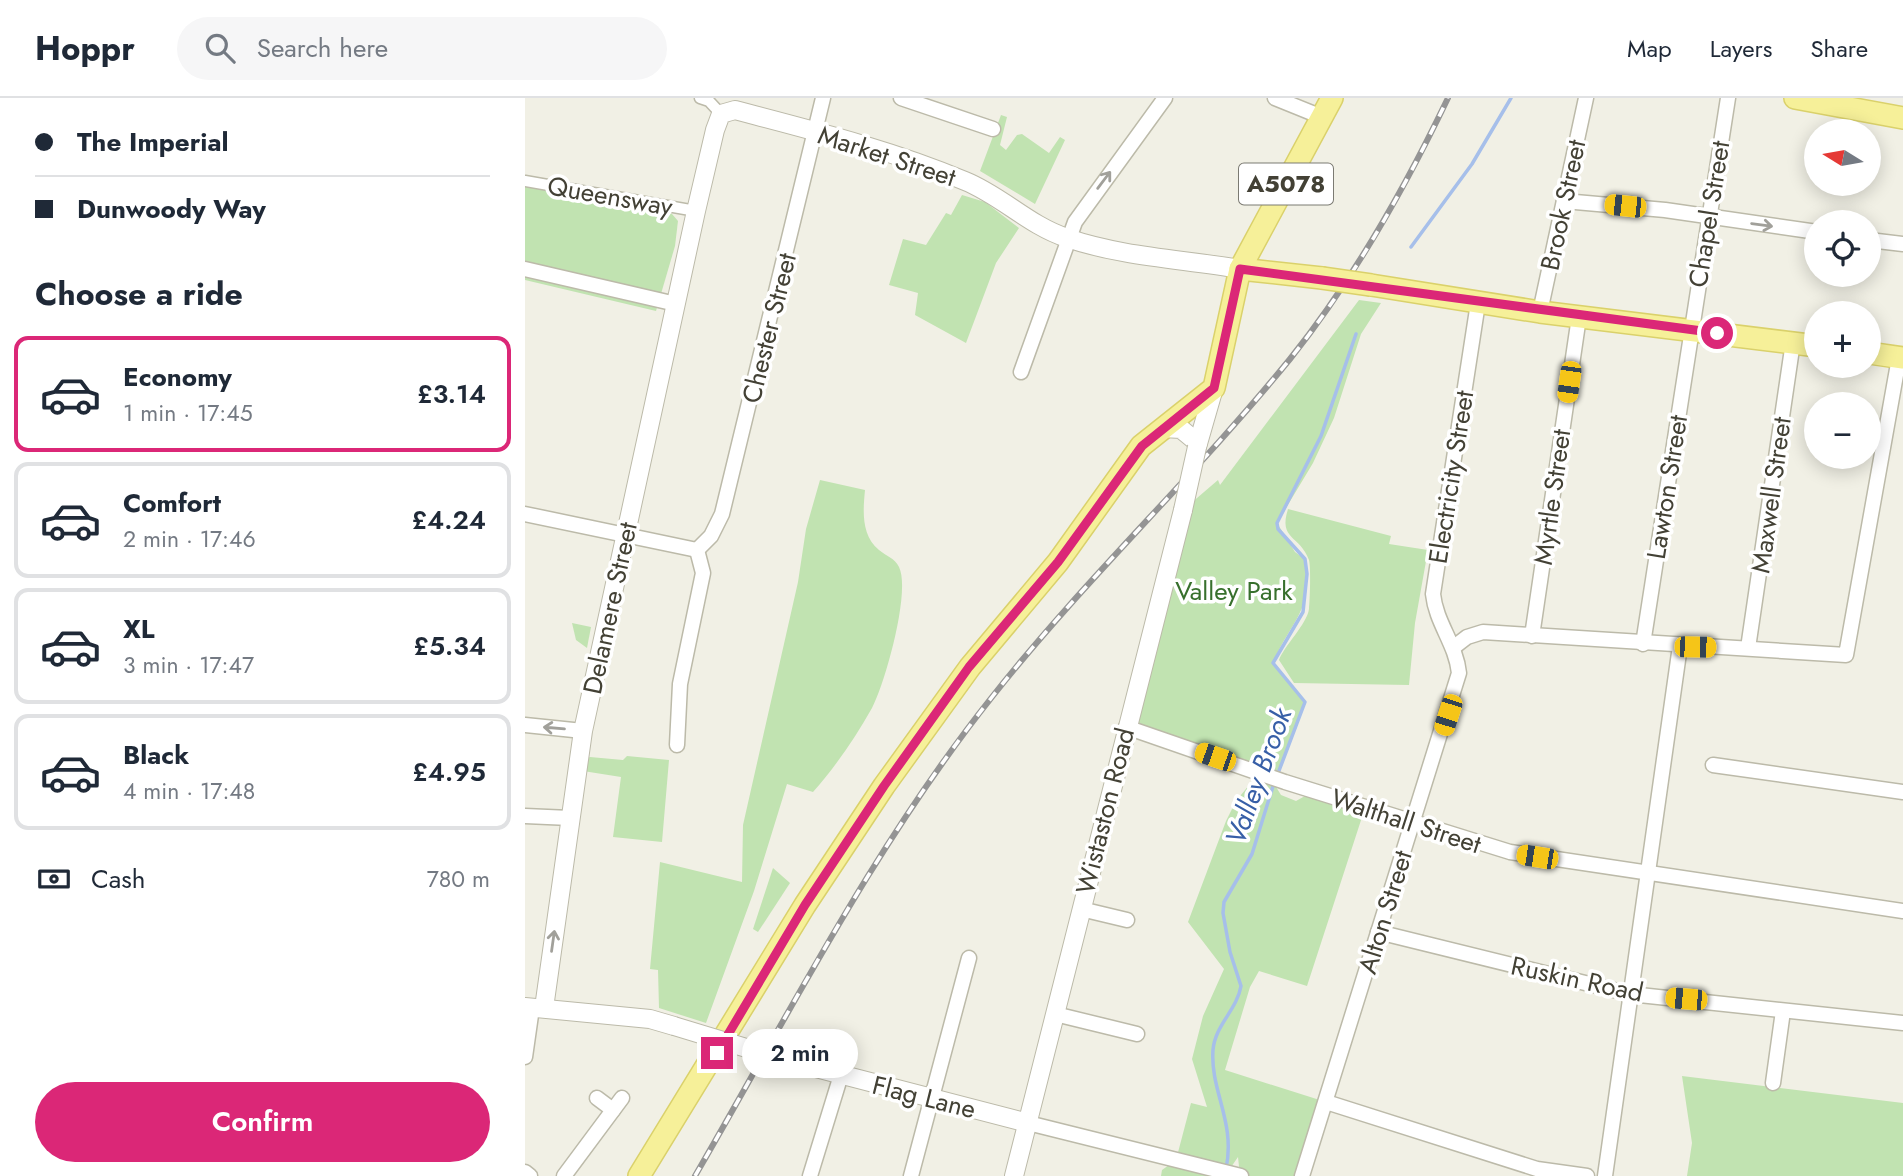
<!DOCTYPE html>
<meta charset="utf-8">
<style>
:root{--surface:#fff;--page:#f6f6f7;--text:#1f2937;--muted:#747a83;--line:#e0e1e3;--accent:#db2777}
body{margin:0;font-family:Jost,sans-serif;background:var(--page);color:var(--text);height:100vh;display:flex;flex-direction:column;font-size:26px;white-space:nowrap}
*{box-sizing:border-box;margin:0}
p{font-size:23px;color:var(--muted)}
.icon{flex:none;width:38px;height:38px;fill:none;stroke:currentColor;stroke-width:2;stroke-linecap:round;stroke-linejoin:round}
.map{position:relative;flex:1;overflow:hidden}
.panel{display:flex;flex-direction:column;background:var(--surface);width:525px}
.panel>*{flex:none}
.banner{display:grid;align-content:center;height:154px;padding:0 35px;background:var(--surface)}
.needle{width:46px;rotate:281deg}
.tools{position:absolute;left:1279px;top:21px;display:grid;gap:14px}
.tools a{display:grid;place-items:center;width:77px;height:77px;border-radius:50%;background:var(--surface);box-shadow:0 4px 18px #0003;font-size:35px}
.end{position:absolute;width:32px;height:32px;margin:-16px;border:9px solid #db2777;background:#fff;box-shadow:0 0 0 4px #fff}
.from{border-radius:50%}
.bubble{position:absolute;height:49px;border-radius:24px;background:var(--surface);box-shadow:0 4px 18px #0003;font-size:23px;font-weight:600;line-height:49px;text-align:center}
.car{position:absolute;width:21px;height:42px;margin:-21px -10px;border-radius:9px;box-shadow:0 0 5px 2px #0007;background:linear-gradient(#f5c518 24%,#345 0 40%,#f5c518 0 76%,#345 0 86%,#f5c518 0)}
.banner b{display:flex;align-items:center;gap:24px;height:66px;font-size:26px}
.banner b+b{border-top:2px solid var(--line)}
.banner i{width:18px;height:18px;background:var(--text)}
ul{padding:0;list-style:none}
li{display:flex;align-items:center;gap:21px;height:116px;margin:0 14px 10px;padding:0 21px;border:4px solid var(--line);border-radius:14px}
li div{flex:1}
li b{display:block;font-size:26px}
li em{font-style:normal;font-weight:600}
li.on{border-color:var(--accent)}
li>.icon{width:63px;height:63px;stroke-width:1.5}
h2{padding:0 35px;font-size:32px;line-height:84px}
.pay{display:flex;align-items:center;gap:18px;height:77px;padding:0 35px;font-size:26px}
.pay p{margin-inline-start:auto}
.action{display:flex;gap:14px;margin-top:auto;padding:14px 35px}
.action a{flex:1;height:80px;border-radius:42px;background:var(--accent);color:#fff;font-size:28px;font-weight:600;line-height:80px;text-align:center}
header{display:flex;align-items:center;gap:42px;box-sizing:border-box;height:98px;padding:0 35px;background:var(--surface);border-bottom:2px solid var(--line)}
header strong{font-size:33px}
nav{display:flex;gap:38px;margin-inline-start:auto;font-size:24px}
.search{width:490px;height:63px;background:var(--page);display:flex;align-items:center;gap:18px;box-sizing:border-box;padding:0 24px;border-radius:38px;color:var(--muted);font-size:26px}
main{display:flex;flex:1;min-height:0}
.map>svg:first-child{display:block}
.green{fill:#c1e3b1}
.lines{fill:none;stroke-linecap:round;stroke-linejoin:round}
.stream{stroke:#a6bfea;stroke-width:3.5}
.pedestrian-casing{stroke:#bcbaa9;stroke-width:13}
.minor-casing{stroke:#bcbaa9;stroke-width:17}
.tertiary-casing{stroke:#bcbaa9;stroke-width:20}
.primary-casing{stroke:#dad16b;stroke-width:24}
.pedestrian{stroke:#fff;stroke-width:10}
.minor{stroke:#fff;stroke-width:14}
.tertiary{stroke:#fff;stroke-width:18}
.primary{stroke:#f6f099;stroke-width:21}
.rail-casing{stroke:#949494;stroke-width:6}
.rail{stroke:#fff;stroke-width:3.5;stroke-dasharray:10;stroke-linecap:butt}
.tertiary-bridge-casing{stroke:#bcbaa9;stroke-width:20;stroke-linecap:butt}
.primary-bridge-casing{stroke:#dad16b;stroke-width:24;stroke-linecap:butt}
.tertiary-bridge{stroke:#fff;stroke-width:18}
.primary-bridge{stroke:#f6f099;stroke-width:21}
.oneway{stroke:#a1a09a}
.route{stroke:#db2777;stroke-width:9}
.labels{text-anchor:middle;stroke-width:7;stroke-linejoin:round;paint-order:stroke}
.shield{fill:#fff;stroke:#7b7a72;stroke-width:2}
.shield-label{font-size:24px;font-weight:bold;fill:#434135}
.street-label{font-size:26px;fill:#434135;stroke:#fff}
.park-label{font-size:26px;fill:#38702d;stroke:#fff}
.water-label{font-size:28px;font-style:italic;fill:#375fa7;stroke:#fff}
</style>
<header>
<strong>Hoppr</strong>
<div class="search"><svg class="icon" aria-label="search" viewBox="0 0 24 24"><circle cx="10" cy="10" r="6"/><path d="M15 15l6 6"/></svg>Search here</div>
<nav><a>Map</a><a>Layers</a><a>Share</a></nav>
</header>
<main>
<section class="panel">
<div class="banner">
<b><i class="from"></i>The Imperial</b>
<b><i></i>Dunwoody Way</b>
</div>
<h2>Choose a ride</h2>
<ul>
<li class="on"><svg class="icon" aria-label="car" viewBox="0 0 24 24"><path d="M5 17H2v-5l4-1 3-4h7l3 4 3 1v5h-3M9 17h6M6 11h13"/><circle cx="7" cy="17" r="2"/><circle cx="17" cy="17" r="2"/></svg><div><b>Economy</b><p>1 min · 17:45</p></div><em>£3.14</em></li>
<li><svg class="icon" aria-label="car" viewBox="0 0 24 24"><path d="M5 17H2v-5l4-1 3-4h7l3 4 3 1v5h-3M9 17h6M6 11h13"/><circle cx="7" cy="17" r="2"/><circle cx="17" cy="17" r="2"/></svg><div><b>Comfort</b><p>2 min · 17:46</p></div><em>£4.24</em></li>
<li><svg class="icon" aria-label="car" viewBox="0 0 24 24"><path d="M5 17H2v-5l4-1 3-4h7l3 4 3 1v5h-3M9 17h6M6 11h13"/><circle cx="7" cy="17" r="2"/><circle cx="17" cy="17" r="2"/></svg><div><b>XL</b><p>3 min · 17:47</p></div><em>£5.34</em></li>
<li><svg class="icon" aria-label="car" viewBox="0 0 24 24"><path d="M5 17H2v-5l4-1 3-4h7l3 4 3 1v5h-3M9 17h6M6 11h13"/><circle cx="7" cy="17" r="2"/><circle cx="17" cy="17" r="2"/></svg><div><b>Black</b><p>4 min · 17:48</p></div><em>£4.95</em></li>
</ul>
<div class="pay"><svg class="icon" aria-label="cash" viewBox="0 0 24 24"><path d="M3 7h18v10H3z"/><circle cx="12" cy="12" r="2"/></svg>Cash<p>780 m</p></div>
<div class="action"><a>Confirm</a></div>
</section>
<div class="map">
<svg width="1378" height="1078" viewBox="0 0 1378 1078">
<rect width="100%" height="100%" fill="#f1f0e5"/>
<g class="green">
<polygon points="476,17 482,19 475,47 481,52 492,37 497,36 524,55 535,39 540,42 510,106 455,73"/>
<polygon points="0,87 147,116 153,123 150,148 131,213 0,182"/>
<polygon points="437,97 460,104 494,130 471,165 441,245 390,217 393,195 364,187 378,141 401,147 421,115 426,117"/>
<path d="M834,202L856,205L836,236L809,320L788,365L752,425L770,454L780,461C789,514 765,523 748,565L780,604L754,671L745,679L756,697L771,703L789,693L839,713L782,888L734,873L725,889L700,972L801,1004L777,1078H715L713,1059L700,1078H636L637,1072L651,1062L666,1005L682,1009L667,961L678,918L699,871L663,824L701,723L711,703L734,675L601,629L658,412L693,382L695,387Z"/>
<path d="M295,382L340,392C338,413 336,437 354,452C361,458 370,460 374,469C386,493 360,586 347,610C330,640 311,668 288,694L262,686L229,793L181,925L134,910L133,872L125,871L135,764L217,784L218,727L273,484L281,431Z"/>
<path d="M763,411L866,438L864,446L903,452L890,525L884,587L769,585L754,562C759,548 782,526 784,511C785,502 786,470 784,462C775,437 753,442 763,411Z"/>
<polygon points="47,525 66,529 62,550 51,542"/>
<polygon points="102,658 144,662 137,744 88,739 96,679 58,673 59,662 65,659 98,662"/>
<polygon points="248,770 265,785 233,834 228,831"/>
<polygon points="1157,978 1378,1005 1378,1078 1162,1078 1167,1045"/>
</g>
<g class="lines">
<g class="stream">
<polyline points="886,149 947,66 986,0"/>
<polyline points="752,678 780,604 748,565 778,514 782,476 780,461 753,431 752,425 796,338 831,236"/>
<path d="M701,1071C711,1024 685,993 688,952C690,927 712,912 716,888L705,854L698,815L699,804L727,756L749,685"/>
</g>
<defs>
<g id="pedestrian">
<polyline points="175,0 184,3 196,16"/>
<polyline points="0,83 171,113"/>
</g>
<g id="minor">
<polyline points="376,0 468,31"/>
<polyline points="750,0 797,19"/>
<polyline points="1039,103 1140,112 1292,134"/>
<polyline points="1344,142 1378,146"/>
<polyline points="0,171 151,206"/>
<polyline points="1015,214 1061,0"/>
<polyline points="496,274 550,124 640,0"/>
<polyline points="0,416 172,452"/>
<polyline points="172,452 186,438 197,416 298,0"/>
<polyline points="1007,538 1054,219"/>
<polyline points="1118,546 1203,0"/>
<polyline points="929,549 942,539 958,534 1321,557 1374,260"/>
<polyline points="1223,550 1268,244"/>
<polyline points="0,627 58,633"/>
<polyline points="601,629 760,684 985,754 1378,813"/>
<polyline points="152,647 155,586 178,475 172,452"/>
<polyline points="1188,667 1378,694"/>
<polyline points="0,718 45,720"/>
<polyline points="556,811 602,822"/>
<polyline points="853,834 1105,896 1378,925"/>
<polyline points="530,916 612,936"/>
<polyline points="0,959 7,910"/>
<polyline points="1248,985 1258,913"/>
<polyline points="72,1000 88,1012"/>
<polyline points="801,1004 1012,1071 1062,1078"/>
<polyline points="503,1025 716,1078"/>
<polyline points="0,1074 5,1078"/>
<polyline points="39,1078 97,1000"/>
<polyline points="285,1078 316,977"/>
<polyline points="386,1078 444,860"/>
<path d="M777,1078L934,575C931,546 911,525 908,496L953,205"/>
<polyline points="1080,1078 1155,548"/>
</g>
<g id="tertiary">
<polyline points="638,330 656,331 673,345"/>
<polyline points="672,349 689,290"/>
<polyline points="0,909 125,921 149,928"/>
<path d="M19,910L58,633L171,113L190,32L196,16L210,12C286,32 367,52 440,83C477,98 503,127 542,140C598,159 657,161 715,171"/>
<polyline points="264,963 503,1025"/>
<polyline points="489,1078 658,412"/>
</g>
<g id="primary">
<polyline points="1270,0 1378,20"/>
<polyline points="715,171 797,180"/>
<polyline points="846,187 1015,214 1292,248"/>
<polyline points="1344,255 1378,260"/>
<polyline points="114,1078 280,807 359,688 445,569 533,464 616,348 689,290 715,171 807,0"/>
</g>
</defs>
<use href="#pedestrian" class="pedestrian-casing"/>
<use href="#minor" class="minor-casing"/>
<use href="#tertiary" class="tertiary-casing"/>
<use href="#primary" class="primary-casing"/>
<use href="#pedestrian" class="pedestrian"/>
<use href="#minor" class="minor"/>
<use href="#tertiary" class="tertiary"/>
<use href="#primary" class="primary"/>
<defs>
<path id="rail" d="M170,1078C264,916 350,746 467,599C560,481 670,378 765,261C829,181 879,92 923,0"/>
</defs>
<use href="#rail" class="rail-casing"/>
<use href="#rail" class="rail"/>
<defs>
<g id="tertiary-bridge">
<polyline points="658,412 672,349"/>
<polyline points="149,928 264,963"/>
</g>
<polyline id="primary-bridge" points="797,180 846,187"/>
</defs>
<use href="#tertiary-bridge" class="tertiary-bridge-casing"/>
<use href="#primary-bridge" class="primary-bridge-casing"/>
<use href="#tertiary-bridge" class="tertiary-bridge"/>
<use href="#primary-bridge" class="primary-bridge"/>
</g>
<defs><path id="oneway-shaft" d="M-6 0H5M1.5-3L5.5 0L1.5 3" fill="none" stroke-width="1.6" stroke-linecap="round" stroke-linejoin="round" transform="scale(1.75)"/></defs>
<g class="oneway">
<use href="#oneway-shaft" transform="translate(579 82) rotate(-53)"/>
<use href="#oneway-shaft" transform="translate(1237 127) rotate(8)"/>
<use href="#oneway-shaft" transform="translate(29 630) rotate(-175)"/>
<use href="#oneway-shaft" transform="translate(28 843) rotate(-82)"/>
</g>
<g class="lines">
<polyline class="route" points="192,955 280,807 359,688 444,569 533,464 617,348 689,290 715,171 1192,235"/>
</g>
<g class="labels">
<rect class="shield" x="714" y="65.5" width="94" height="41" rx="5"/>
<g class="shield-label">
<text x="761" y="94">A5078</text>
</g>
<g class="street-label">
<text transform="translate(362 58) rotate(18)" y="9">Market Street</text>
<text transform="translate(85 98) rotate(10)" y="9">Queensway</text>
<text transform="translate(1038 107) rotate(-78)" y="9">Brook Street</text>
<text transform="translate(1184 116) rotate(-81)" y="9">Chapel Street</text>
<text transform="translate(244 230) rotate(-76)" y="9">Chester Street</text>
<text transform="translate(926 379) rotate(-81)" y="9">Electricity Street</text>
<text transform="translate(1142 389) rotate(-81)" y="9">Lawton Street</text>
<text transform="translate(1246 397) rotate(-82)" y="9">Maxwell Street</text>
<text transform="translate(1027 399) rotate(-82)" y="9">Myrtle Street</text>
<text transform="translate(85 510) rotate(-78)" y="9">Delamere Street</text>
<text transform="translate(580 713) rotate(-76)" y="9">Wistaston Road</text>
<text transform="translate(881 723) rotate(18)" y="9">Walthall Street</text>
<text transform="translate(860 814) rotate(-73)" y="9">Alton Street</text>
<text transform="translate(1052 881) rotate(12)" y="9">Ruskin Road</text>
<text transform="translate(399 999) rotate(14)" y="9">Flag Lane</text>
</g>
<g class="park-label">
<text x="709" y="502">Valley Park</text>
</g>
<g class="water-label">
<text transform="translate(733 678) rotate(-70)" y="10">Valley Brook</text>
</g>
</g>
</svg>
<div class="tools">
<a><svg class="needle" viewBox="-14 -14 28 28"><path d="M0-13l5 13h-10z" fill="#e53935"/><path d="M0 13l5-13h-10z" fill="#747a83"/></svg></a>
<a><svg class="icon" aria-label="locate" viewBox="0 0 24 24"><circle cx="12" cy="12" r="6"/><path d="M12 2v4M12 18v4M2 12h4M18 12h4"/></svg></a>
<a>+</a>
<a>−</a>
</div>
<i class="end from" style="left:1192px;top:235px"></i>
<i class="end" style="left:192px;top:955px"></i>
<div class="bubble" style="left:217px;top:931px;width:116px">2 min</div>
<i class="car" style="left:1100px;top:108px;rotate:276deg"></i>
<i class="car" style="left:1044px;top:284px;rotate:188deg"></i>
<i class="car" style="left:1170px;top:549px;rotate:91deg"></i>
<i class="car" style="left:923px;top:617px;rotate:198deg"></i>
<i class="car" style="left:690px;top:659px;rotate:289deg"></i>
<i class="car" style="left:1012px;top:759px;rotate:279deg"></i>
<i class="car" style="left:1161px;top:901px;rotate:275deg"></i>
</div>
</main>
